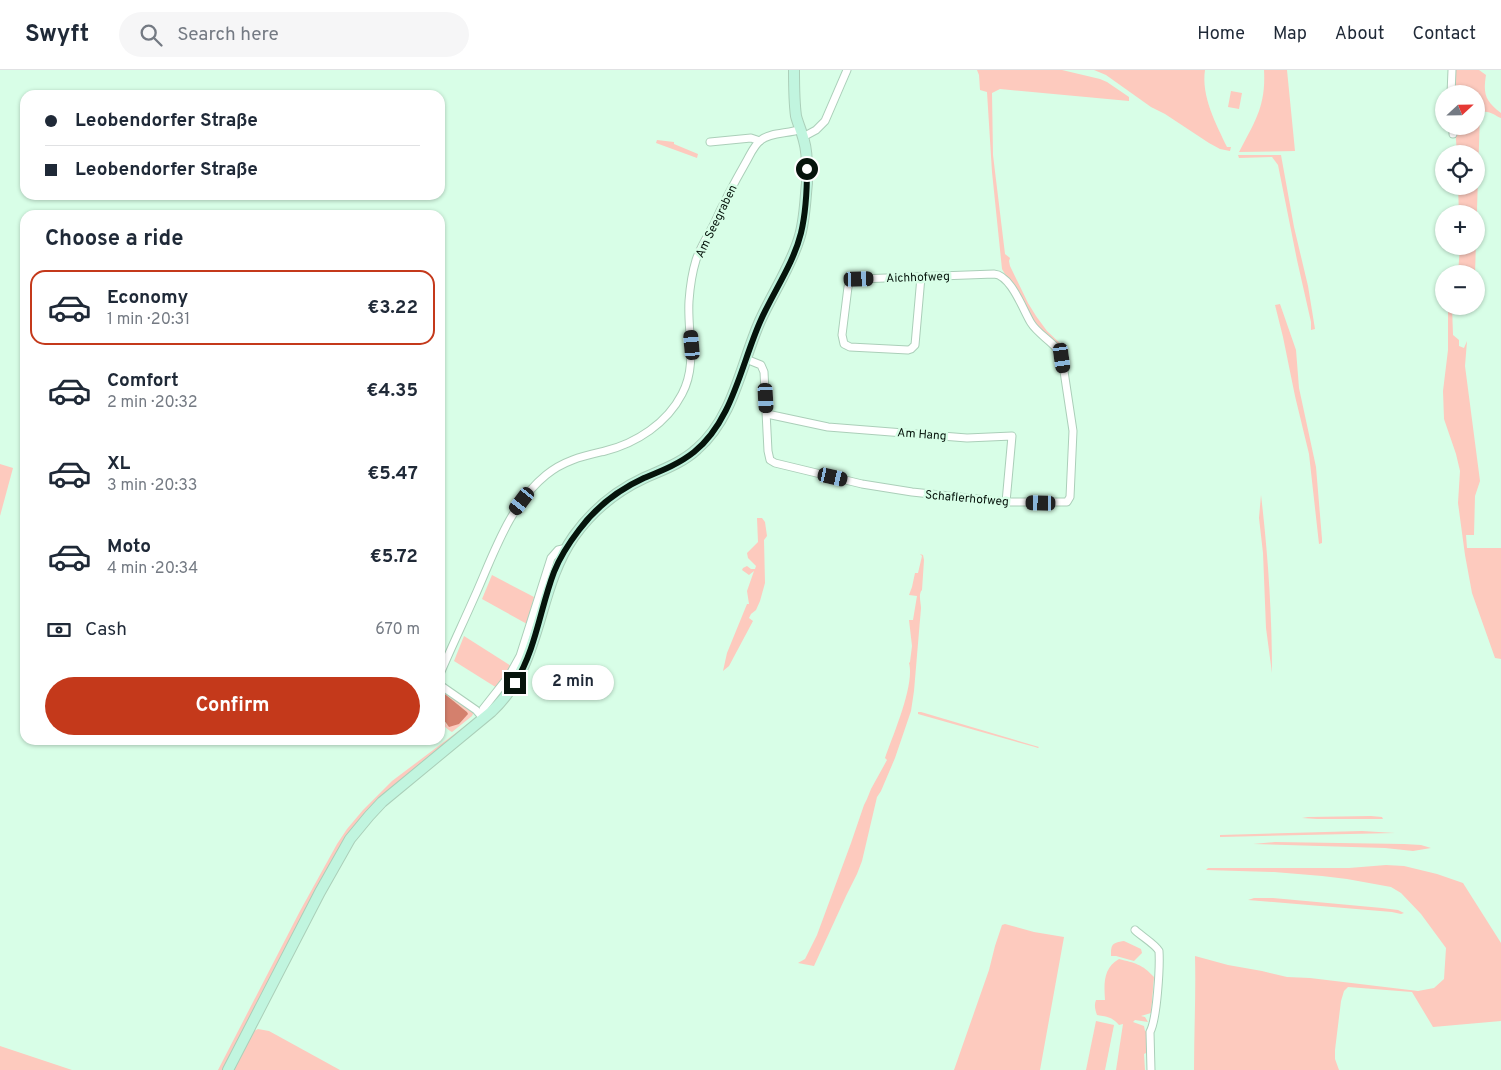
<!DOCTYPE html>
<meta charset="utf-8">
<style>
:root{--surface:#fff;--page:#f6f6f7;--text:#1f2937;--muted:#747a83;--line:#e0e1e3;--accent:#c4391b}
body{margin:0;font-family:Overpass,sans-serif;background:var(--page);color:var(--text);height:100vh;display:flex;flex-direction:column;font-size:19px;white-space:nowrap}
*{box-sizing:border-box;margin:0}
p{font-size:16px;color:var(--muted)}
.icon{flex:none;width:28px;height:28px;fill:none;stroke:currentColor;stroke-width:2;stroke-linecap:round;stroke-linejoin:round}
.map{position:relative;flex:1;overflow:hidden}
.sheet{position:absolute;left:20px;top:140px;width:425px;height:535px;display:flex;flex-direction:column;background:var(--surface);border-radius:15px;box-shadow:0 1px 4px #0004}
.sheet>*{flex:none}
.banner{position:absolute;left:20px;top:20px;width:425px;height:110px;border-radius:15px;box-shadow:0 1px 4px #0004;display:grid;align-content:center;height:110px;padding:0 25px;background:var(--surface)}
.needle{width:32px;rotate:68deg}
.fabs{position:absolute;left:1435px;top:15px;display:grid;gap:10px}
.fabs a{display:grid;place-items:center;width:50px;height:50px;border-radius:50%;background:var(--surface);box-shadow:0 1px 4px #0004;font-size:25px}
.end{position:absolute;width:22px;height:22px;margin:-11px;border:6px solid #06140c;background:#fff;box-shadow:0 0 0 2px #fff}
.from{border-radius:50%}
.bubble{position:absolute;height:35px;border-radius:18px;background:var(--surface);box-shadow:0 1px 4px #0004;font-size:16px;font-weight:700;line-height:35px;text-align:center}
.car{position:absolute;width:15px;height:30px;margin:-15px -8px;border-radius:6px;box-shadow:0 0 4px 1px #0007;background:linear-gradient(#222 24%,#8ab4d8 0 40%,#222 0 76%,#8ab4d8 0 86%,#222 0)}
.banner b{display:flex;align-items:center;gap:18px;height:48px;font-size:19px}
.banner b+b{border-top:1px solid var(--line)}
.banner i{width:12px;height:12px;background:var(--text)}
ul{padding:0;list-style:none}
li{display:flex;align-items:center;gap:15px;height:75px;margin:0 10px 8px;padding:0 15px;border:2px solid transparent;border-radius:15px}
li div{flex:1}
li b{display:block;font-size:19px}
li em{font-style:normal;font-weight:700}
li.current{border-color:var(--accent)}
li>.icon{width:45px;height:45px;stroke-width:1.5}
h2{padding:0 25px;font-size:22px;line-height:60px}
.pay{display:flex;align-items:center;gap:12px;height:55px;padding:0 25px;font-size:19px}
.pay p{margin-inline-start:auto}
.cta{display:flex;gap:10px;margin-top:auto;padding:10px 25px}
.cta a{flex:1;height:58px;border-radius:30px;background:var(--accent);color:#fff;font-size:20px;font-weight:700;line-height:58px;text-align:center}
header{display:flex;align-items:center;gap:30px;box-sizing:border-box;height:70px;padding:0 25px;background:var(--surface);border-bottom:1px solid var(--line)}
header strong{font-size:24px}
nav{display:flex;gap:28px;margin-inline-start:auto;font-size:18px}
.search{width:350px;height:45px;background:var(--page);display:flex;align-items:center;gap:12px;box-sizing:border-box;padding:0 18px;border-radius:28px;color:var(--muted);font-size:19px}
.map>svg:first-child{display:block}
.green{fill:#fdcabe}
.water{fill:#d4806d}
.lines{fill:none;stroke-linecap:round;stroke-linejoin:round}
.minor-casing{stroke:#abcfb9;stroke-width:9}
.secondary-casing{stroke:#abcfb9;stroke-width:12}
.minor{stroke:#fff;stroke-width:7}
.secondary{stroke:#c1f5df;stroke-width:10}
.route{stroke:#06140c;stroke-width:6}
.labels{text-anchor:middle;stroke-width:5;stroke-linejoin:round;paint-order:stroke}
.street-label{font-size:12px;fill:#06140c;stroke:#d8fee7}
</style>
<header>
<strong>Swyft</strong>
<div class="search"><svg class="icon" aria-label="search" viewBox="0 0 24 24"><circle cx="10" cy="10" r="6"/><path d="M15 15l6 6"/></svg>Search here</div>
<nav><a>Home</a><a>Map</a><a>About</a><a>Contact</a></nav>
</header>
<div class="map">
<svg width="1501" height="1000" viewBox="0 0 1501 1000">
<rect width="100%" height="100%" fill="#d8fee7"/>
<g class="green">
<polygon points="977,0 1062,0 1100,9 1107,12 1129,27 1129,31 1000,19 992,23 993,85 1005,184 1010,188 1009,191 1010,196 1028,233 1036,246 1047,261 1064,277 1072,336 1063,281 1038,260 1002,199 992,102 987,22 980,20 979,5"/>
<path d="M1094,0H1205C1201,26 1216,54 1227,77H1231L1230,81L1220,79L1209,73L1165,44L1151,37L1106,5Z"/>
<path d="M1264,0H1287L1295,81L1239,82C1255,51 1266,36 1264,0Z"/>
<path d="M1454,0H1479L1486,5C1483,24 1485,31 1501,43V48C1494,45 1488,39 1480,43L1475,204H1458L1460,176H1476V144H1459L1458,116H1476V84H1457L1455,56H1476V24H1454Z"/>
<polygon points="1231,21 1242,23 1239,39 1228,37"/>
<polygon points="657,70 674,72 674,74 698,84 697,88 656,73"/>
<polygon points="1238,85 1281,85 1294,157 1308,216 1315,259 1311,260 1311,252 1297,190 1278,95 1272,87 1239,88"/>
<polygon points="1280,234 1296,280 1299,318 1316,397 1322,469 1322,473 1319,474 1309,384 1295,326 1283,267 1275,235"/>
<polygon points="1449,236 1452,236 1453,265 1459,270 1459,276 1464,278 1467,271 1465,296 1480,411 1475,426 1474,465 1466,465 1467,478 1501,478 1501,589 1495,588 1472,523 1465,485 1458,433 1460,401 1456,384 1444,349 1443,321 1448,280 1448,243"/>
<polygon points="0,394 13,398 0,446"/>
<path d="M1261,425C1268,484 1272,544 1272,603L1266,558L1263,483L1259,448Z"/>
<polygon points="757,448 762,448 765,452 767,466 764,470 765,513 760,531 756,540 751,544 749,548 753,551 729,596 723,601 727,583 747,534 749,534 747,521 754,501 749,505 742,500 743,498 747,496 751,499 755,499 756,496 748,488 747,483 758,472"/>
<path d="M920,484L923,485L924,490L922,520C918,524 921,533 921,538L914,621L911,641L895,688L881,721L877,727L862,791L857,804L846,826L814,896L798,893L805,889L817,865L851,773L864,735L867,729L871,719L887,690L885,688C893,665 915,615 909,593L910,592L912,576L909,550H913L917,526L909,525L912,517L915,503H918L922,486Z"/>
<polygon points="492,505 534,527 527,554 482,529"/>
<polygon points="464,566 511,596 497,618 454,591"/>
<path d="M440,617L474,642L472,646L452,662C446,659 440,652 440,645L447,655L467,642L440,620Z"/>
<polygon points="918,642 921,642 1039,677 1038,678 1035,677 918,644"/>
<polygon points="477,647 367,744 226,1000 218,1000 300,841 337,774 347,759 363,740 392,711"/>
<polygon points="1371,746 1382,747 1383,749 1317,749 1302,748 1308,747"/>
<polygon points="1362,761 1395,763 1220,767 1220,765"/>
<polygon points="1275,772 1404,774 1421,775 1431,778 1413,781 1385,778 1253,774"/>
<path d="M1386,795L1404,796L1437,804L1463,813L1501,873V951L1433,957L1412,922L1348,917L1344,921L1341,931L1335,980V989L1339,1000H1194C1194,962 1196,924 1195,886L1228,895L1262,901L1287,907L1310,908L1418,921L1434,918L1444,909L1446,878L1421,844L1401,823L1391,817L1347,809L1322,806L1274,802L1206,800L1208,798H1349Z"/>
<polygon points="1254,828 1273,828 1382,838 1398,840 1404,843 1401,844 1392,842 1248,830"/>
<polygon points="1005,854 1034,862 1064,867 1040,1000 954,1000 989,900 995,876 1002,855"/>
<path d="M1124,871L1141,879L1142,883L1134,891L1116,886H1111C1111,874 1112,873 1124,871Z"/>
<path d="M1119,889C1135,893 1142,894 1154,907L1151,943L1141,946L1145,947L1148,952L1135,950L1133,952L1144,956L1145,961L1148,962L1149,985L1147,986L1146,983L1144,984L1145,1000H1116L1123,954L1119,955C1112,947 1108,947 1097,945C1095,939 1094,935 1096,930H1105C1104,914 1103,898 1119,889Z"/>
<polygon points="1096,951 1114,955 1105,1000 1086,1000"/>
<polygon points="258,959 269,961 340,1000 234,1000 254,961"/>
<polygon points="0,976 72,1000 0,1000"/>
</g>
<polygon class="water" points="440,620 467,642 468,644 459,654 449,657 440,645"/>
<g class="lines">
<defs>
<g id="minor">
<polyline points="1451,24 1452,0"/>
<polyline points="1453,56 1453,64"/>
<polyline points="803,67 816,60 825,51 847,0"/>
<polyline points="710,72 751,68 760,71"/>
<path d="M746,289L761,295L764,302L768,381L770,390L775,393L862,414L912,422L1006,432H1067L1070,427L1073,361L1062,288C1058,274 1039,266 1031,253C1023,240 1011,205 994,204L859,209C853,210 850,210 848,217L842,265L844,274L850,277L908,280L911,279L915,275L921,207"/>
<polyline points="767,344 828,357 967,368 1012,366 1006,432"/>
<path d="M440,604C451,578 463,553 474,528C493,486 509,435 546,405C564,390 584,386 605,381C637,373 667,353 682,324C698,294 687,262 689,231C690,217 692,203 696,190C700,178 707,167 713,156C723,134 734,113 746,92C750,85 754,75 761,70C771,62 789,64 801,59"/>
<polyline points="440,615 476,640 483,648"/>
<polyline points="483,648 483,639 509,606 520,586 551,488 558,480 567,478"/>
<path d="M1135,860C1141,866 1155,874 1159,881C1160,897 1157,949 1150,962L1151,1000"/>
</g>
<path id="secondary" d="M228,1000L320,822L350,769L369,746L382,732L491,642C544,593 535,522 574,466C592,441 616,421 644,408C662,400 682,393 697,379C734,347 741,294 760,251C772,224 790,198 799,169C805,151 805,131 807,113C807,99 808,84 804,71C802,62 798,54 796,46C794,31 794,15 794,0"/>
</defs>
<use href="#minor" class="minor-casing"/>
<use href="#secondary" class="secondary-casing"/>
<use href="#minor" class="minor"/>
<use href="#secondary" class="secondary"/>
</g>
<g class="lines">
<path class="route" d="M515,613C536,579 540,539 554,502C560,487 569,473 579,460C596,437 618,420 644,408C661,401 679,394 694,382C732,352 741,295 760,252C773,222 793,195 801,163C806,142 807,120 807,99"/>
</g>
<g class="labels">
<g class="street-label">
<text transform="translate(716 151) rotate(-64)" y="4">Am Seegraben</text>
<text transform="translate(918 207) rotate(-2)" y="4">Aichhofweg</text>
<text transform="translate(922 364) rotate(4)" y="4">Am Hang</text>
<text transform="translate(967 428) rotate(5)" y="4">Schaflerhofweg</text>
</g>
</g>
</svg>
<div class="fabs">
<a><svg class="needle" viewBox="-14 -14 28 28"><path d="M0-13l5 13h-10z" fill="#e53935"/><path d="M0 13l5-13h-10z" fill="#747a83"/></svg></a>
<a><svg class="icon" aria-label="locate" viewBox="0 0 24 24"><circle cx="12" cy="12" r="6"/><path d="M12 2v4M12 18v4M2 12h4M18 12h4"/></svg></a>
<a>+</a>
<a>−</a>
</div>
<i class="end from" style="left:807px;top:99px"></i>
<i class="end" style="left:515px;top:613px"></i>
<div class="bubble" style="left:532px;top:595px;width:82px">2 min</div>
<i class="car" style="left:859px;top:209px;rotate:88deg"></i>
<i class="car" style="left:692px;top:275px;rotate:355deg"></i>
<i class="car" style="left:1062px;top:288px;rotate:172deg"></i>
<i class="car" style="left:766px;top:328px;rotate:177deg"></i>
<i class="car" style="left:833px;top:407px;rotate:103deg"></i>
<i class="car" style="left:522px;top:431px;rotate:217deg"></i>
<i class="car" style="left:1041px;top:433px;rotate:271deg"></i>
<div class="banner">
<b><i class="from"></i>Leobendorfer Straße</b>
<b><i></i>Leobendorfer Straße</b>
</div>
<section class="sheet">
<h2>Choose a ride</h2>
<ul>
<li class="current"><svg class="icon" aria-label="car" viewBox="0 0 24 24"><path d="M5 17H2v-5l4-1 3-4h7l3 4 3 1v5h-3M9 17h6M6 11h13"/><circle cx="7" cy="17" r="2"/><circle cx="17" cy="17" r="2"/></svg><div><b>Economy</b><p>1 min · 20:31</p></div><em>€3.22</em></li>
<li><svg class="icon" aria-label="car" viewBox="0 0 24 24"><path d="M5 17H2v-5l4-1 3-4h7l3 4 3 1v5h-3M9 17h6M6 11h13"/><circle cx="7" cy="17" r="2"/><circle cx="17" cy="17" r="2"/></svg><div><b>Comfort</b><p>2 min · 20:32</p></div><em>€4.35</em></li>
<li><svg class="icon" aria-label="car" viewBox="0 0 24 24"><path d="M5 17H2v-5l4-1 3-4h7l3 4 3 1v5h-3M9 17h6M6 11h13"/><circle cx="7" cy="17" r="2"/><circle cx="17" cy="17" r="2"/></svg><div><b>XL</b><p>3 min · 20:33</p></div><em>€5.47</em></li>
<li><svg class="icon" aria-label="car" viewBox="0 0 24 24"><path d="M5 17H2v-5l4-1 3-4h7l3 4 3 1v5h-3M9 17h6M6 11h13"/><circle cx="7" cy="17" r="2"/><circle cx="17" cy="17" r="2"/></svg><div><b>Moto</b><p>4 min · 20:34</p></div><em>€5.72</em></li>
</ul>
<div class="pay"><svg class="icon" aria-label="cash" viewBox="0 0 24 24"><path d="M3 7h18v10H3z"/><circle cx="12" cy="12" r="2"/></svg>Cash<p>670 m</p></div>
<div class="cta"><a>Confirm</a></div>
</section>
</div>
